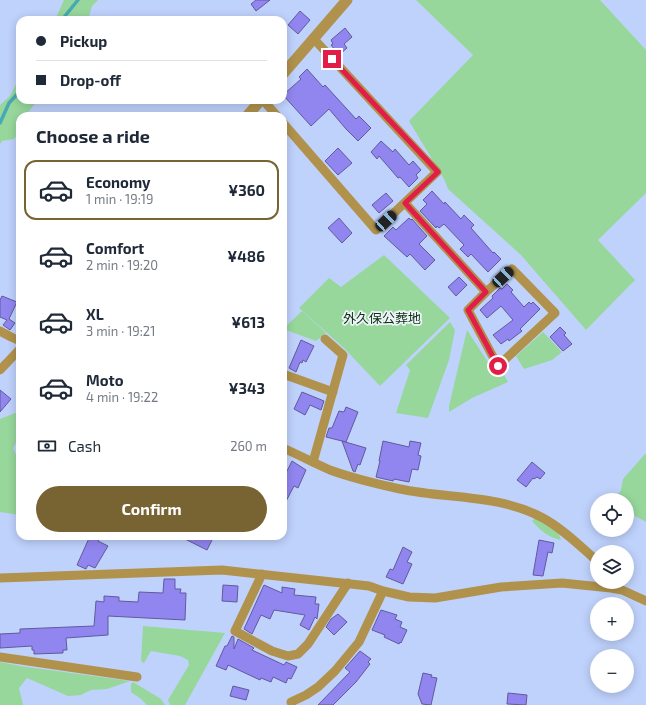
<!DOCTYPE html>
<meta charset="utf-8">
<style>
:root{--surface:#fff;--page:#f2f2f3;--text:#1f2937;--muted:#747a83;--line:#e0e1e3;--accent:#786332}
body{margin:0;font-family:"Exo 2","Noto Sans JP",sans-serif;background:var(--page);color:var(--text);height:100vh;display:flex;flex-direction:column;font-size:15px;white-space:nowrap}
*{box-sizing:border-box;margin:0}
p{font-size:13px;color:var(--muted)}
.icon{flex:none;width:22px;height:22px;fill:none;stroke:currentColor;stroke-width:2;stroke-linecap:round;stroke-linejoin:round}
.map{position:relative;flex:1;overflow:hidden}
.side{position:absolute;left:16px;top:112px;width:271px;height:428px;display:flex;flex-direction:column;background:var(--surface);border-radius:12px;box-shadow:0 2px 10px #0003}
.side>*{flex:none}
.top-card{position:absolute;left:16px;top:16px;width:271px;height:88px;border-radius:12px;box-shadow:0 2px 10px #0003;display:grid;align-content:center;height:88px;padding:0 20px;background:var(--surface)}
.controls{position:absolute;left:590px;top:493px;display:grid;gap:8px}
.controls a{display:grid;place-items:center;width:44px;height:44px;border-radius:50%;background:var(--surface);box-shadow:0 2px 10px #0003;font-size:20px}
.end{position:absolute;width:18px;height:18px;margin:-9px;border:5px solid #e11d48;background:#fff;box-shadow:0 0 0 2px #fff}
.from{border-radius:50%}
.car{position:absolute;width:12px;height:24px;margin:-12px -6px;border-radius:5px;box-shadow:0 0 3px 1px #0007;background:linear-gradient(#222 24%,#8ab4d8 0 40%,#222 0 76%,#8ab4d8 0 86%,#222 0)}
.top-card b{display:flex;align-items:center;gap:14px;height:38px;font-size:15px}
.top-card b+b{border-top:1px solid var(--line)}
.top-card i{width:10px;height:10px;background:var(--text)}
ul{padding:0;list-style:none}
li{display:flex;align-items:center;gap:12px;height:60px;margin:0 8px 6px;padding:0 12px;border:2px solid transparent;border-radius:12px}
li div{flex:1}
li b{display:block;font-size:15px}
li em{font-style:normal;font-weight:700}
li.current{border-color:var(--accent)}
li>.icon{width:36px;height:36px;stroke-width:1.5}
h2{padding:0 20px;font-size:18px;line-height:48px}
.pay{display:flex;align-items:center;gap:10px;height:44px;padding:0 20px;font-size:15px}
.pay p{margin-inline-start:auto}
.button{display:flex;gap:8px;margin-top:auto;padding:8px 20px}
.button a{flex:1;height:46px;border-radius:24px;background:var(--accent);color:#fff;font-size:16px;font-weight:700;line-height:46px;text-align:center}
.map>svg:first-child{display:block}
.green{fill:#97d79c}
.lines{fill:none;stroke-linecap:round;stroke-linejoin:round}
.stream{stroke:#47a9b5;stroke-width:3.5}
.building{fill:#9185f0;stroke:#615a9d}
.minor{stroke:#b0924c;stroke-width:9}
.tertiary{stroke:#b0924c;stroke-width:11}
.route{stroke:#e11d48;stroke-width:5}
.labels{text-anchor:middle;stroke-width:3.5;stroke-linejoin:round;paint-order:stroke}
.park-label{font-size:13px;fill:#093211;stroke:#eff3fa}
</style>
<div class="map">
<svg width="646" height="705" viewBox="0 0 646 705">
<rect width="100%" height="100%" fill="#bfd2fc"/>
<g class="green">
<polygon points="64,0 98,0 92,6 88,20 55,20"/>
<polygon points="416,0 600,0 646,50 646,193 598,240 635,280 586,330 521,255 448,189 444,179 409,121 473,55"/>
<polygon points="20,77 20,100 38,100 25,116 20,116 18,134 14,139 2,141 0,144 0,105 10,96"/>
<polygon points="384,255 450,318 380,386 344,348 299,308 329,278 341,287"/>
<polygon points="302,311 326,333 316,341 283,329"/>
<polygon points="450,322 455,330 449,360 428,418 396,413 410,370 406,365"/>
<polygon points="467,330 495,373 501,369 508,382 472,398 449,412 449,406"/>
<polygon points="543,332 562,352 552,360 524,369 516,356"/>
<polygon points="20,411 20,436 13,448 19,461 20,473 20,515 0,512 0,419"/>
<polygon points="646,453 646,522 628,512 627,500 618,500 617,496 621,490 623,479"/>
<path d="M535,518L558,532L561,540C549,538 540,530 532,521Z"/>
<polygon points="143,626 225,633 185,705 170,705 168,700 189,665 188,660 180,656 151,651 144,663 141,661"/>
<polygon points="0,662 20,666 130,681 107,689 91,690 81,695 68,696 27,678 19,688 23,705 0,705"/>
<polygon points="133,682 161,699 165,705 147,705 141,699 131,692 131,684"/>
</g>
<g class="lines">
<g class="stream">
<polyline points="63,20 65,16 78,0"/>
<polyline points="0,123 9,103 20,91"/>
</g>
</g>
<g class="building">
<polygon points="256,0 270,0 256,11 251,4"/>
<polygon points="300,11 310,20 298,34 288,25"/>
<polygon points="345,28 352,37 344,44 347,48 339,55 331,45 333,44 331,40"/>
<polygon points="307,69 323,87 325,85 356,119 359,116 371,128 358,141 346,129 329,109 311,126 283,95 301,79 299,77"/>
<polygon points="381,141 393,152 395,149 409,165 413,161 421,170 416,175 418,178 409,187 400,177 398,178 379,156 377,159 371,152"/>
<polygon points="338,148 352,163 338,175 325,161"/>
<polygon points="432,191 444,204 445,202 461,219 464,215 474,225 471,228 493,253 494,252 501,259 488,272 471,254 468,257 460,249 464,245 444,224 439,228 437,226 436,228 420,211 427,204 423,200"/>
<polygon points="386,193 393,201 379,213 372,205"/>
<polygon points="339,218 352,233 342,243 328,228"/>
<polygon points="409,218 411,220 412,219 427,236 419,244 435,260 425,270 410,254 407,257 384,236 393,227 396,230"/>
<polygon points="459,277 467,285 456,296 448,287"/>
<polygon points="507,284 513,290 511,292 524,307 529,302 531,304 533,302 540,309 520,329 522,331 509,341 508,339 501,344 493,335 513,320 501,306 487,318 480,310 493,298 492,296 500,288 502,289"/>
<polygon points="2,296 17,302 9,319 15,323 10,330 3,325 7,320 0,317 0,300"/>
<polygon points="560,327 566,333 564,335 572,344 563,351 550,337"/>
<polygon points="301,340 314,346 306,362 303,360 302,363 300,362 296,372 289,368"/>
<polygon points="0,390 11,399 0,412"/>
<polygon points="302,392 324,401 321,410 310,405 305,415 294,409"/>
<polygon points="346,407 358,412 346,442 326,437 329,428 332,428 339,411 344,412"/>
<polygon points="342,441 366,448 360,465 358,464 355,472 353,471"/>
<polygon points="383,441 409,447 410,441 421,443 418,455 421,456 418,470 412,469 409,482 394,479 393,481 376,477 380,461 379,461"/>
<polygon points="292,461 306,470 298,488 294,486 283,507 283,479"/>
<polygon points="532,462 545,473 540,479 537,477 534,479 533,478 526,487 517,480"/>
<polygon points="90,536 101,536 98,541 108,546 95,568 88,565 86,569 77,565"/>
<polygon points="179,536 214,536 207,550"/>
<polygon points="539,540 554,543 552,553 548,552 543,576 533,575"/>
<polygon points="403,547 412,552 407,562 412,564 403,584 386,577 390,569 393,570"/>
<polygon points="164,579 175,579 175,589 181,589 180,593 186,593 185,620 108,616 108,635 66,638 67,650 63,650 63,653 34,654 34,650 32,650 32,646 0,648 0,634 20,633 20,629 94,626 96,601 104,602 104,596 119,597 119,601 138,602 139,592 163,593"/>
<polygon points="223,585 238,586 237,602 222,601"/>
<polygon points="264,585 282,593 282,587 295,589 294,595 316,597 315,604 319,604 317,619 315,617 309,630 300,625 305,615 274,610 270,619 261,615 252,634 244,629"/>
<polygon points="381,610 397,615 395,619 402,622 400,627 407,630 401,643 400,642 399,644 384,637 385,635 372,630"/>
<polygon points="338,614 347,622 334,635 326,627 331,619"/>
<polygon points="232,636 234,637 234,649 238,639 254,648 252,650 284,665 286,662 297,667 291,679 288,678 286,683 273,677 271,682 261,678 260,680 228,665 226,670 216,666 225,646 227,646"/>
<polygon points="360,651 371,659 368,662 370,664 356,682 333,705 318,705 350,672 345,668"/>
<polygon points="423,673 432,675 431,677 437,678 431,705 422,704 418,694"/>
<polygon points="233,686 249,690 246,700 230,696"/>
<polygon points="508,693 527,695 526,705 507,704"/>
</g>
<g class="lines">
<g class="minor">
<polyline points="263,100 277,116"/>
<polyline points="283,123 376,230 437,172 313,38"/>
<polyline points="405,203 486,292 468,310 498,366 555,313 512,269 486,292"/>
<polyline points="0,331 11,337 20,341"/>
<polyline points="0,370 20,349"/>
<polyline points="283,374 333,392"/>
<path d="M283,448C299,455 314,463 330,470C352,478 377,484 400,489C447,499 499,494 543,518C563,529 580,546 597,561"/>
<polyline points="313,462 343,355 325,339"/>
<polyline points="262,574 235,631 272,651 288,656 298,654 308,644 348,583"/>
<polyline points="0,578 222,570 369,586 383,591 409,597 435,598 501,587 562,583 611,588 622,590 646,601"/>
<polyline points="0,657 137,677"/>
<polyline points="291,702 306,695 318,687 335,671 359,642 383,591"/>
</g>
<g class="tertiary">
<polyline points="283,74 347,0"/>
<polyline points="247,116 261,100"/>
</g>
</g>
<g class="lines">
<polyline class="route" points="332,59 438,172 405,203 486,292 468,310 498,366"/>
</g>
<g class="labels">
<g class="park-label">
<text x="382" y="323">外久保公葬地</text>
</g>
</g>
</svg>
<div class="controls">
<a><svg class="icon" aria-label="locate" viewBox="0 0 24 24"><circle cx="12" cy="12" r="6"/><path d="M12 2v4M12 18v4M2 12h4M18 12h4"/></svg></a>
<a><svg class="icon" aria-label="layers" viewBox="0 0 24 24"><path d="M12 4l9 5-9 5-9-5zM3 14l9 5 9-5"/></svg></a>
<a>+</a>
<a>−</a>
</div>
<i class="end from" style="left:498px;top:366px"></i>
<i class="end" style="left:332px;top:59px"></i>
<i class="car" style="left:386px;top:221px;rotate:47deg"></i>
<i class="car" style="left:503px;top:277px;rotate:47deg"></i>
<div class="top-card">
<b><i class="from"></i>Pickup</b>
<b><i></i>Drop-off</b>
</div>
<section class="side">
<h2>Choose a ride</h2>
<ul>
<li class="current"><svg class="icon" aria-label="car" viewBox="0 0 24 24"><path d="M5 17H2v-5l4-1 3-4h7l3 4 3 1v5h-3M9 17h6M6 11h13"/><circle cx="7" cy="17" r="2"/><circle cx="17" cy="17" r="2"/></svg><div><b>Economy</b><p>1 min · 19:19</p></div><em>¥360</em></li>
<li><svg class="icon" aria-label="car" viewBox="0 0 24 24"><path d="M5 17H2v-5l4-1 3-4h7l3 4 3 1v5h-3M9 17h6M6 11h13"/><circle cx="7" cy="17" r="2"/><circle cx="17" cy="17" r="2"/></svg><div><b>Comfort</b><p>2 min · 19:20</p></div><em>¥486</em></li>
<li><svg class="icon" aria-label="car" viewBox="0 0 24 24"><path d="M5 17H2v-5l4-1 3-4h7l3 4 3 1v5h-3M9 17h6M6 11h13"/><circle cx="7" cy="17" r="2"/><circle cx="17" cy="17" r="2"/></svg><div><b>XL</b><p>3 min · 19:21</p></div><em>¥613</em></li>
<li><svg class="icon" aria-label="car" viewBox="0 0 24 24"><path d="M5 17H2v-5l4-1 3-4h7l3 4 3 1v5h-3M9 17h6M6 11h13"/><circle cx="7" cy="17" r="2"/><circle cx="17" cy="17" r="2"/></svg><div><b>Moto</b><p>4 min · 19:22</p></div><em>¥343</em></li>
</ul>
<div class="pay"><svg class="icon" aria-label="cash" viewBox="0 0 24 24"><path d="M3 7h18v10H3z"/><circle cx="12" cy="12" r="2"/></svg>Cash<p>260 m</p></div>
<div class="button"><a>Confirm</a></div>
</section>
</div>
